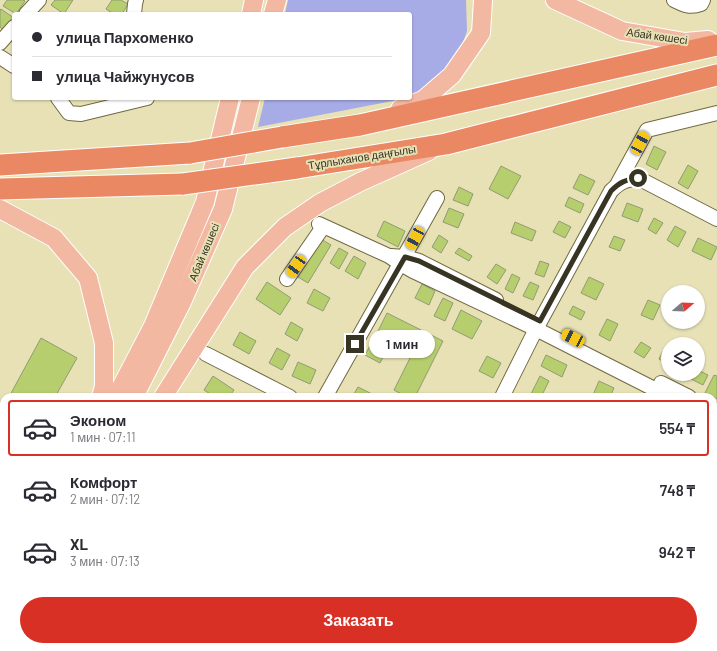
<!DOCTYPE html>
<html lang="ru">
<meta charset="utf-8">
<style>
:root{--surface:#fff;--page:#f2f2f3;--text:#2b2b33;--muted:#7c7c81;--line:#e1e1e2;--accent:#d93025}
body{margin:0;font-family:Barlow,sans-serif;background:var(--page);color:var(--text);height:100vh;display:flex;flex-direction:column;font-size:15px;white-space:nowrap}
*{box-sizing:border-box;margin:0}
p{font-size:13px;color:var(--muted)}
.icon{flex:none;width:22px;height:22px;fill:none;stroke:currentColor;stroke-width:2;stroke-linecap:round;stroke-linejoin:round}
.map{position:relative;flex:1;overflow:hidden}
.panel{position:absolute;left:0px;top:393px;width:717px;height:258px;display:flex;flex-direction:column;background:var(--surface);border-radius:12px 12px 0 0;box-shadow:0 1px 3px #0004}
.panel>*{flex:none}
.banner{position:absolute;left:12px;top:12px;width:400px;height:88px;border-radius:4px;box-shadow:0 1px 3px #0004;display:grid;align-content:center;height:88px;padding:0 20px;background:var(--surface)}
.needle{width:26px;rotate:71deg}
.controls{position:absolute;left:661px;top:285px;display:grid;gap:8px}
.controls a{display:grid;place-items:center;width:44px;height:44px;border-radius:50%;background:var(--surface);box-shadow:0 1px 3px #0004;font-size:20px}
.end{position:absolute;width:18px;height:18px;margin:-9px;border:5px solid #373423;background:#fff;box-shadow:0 0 0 2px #fff}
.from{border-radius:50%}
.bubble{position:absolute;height:28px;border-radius:14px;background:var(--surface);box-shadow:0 1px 3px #0004;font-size:13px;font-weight:600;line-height:28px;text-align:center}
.car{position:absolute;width:12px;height:24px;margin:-12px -6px;border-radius:5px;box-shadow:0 0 3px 1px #0007;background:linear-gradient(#f5c518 24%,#345 0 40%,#f5c518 0 76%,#345 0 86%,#f5c518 0)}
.banner b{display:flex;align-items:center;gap:14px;height:38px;font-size:15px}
.banner b+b{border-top:1px solid var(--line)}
.banner i{width:10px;height:10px;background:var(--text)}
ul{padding:7px 0 0;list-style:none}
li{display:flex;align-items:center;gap:12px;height:56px;margin:0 8px 6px;padding:0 12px;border:2px solid transparent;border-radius:4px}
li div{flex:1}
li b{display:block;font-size:15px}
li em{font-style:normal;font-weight:600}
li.active{border-color:var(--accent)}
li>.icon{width:36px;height:36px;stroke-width:1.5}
.cta{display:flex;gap:8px;margin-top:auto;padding:8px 20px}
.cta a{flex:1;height:46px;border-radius:24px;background:var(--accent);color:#fff;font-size:16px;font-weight:600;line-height:46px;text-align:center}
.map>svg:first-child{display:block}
.green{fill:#a7ace6}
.building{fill:#b7ce6f;stroke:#909c73}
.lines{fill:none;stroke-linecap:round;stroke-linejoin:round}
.minor-casing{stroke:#706941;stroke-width:16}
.major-casing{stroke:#fff;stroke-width:20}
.highway-casing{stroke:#fff;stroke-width:23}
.minor{stroke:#fff;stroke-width:14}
.major{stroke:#f3b8a2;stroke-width:18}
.highway{stroke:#eb8864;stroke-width:21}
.highway-bridge-casing{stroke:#fff;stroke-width:23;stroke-linecap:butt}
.highway-bridge{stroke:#eb8864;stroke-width:21}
.route{stroke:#373423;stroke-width:5}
.labels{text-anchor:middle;stroke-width:4;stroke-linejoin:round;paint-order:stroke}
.street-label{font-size:11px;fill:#373423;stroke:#e7e1b5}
</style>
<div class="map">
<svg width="717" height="651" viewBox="0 0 717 651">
<rect width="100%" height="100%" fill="#e7e1b5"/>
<g class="green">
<polygon points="288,0 466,0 467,31 458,56 437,83 410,97 410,14 285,14"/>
<polygon points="265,98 408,98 258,127"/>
</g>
<g class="building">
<polygon points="7,0 23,0 25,1 16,14 3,6"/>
<polygon points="55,0 73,0 64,14 51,5"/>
<polygon points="112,0 121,0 128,4 122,14 114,14 106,9"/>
<polygon points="1,9 14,18 4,31 0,27 0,10"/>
<polygon points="654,146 666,152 657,170 646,164"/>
<polygon points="688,165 698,171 688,189 678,183"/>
<polygon points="501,166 521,176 508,199 489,189"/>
<polygon points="580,174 595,181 588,195 573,188"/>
<polygon points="459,187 473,194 468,206 453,200"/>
<polygon points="569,197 584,204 580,213 565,206"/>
<polygon points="627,203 643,209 638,222 622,216"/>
<polygon points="449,208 464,214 458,228 443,222"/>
<polygon points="654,218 663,223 656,234 648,229"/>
<polygon points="384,221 405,231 398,247 377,236"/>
<polygon points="559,221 571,227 565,238 553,232"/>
<polygon points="515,222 536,231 532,241 511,233"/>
<polygon points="675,226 686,232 678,247 667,240"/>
<polygon points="439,235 448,241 441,253 432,247"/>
<polygon points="614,236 625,240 620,251 609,247"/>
<polygon points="698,238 717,247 711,260 692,251"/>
<polygon points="321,239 331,245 308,283 298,277"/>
<polygon points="339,248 348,253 339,269 330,263"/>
<polygon points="459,248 472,256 469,261 455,253"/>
<polygon points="354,256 366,263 358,279 345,271"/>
<polygon points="540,261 549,264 544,277 535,274"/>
<polygon points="496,264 506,270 497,284 487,277"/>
<polygon points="512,274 520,278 513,293 505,289"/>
<polygon points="589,277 604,284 596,300 581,293"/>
<polygon points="267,282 291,298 280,315 256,299"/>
<polygon points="530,282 539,286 533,300 523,296"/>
<polygon points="422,284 435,291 429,305 415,298"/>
<polygon points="314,289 330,298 323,311 307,303"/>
<polygon points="443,298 453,303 445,321 434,316"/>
<polygon points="648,300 660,305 653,320 641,315"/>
<polygon points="573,306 585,312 581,320 569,314"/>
<polygon points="461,310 482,321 472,339 452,329"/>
<polygon points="387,313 443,341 415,397 407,397 394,390 413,352 377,333"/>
<polygon points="607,319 618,324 610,341 599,335"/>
<polygon points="291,322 303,329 297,341 285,334"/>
<polygon points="240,332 256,341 249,354 233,345"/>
<polygon points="41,338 77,358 55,397 9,397"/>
<polygon points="374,338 389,346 380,363 365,355"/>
<polygon points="641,342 651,348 644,358 634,352"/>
<polygon points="277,348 290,355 282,370 269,363"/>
<polygon points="663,351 668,354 668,364 659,359"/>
<polygon points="546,355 567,365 562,377 541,366"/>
<polygon points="487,356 501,363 493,378 479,371"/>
<polygon points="298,362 316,370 310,384 292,376"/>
<polygon points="698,370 708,375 703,385 691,379 694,374 698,374"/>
<polygon points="714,375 717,376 717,399 705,393"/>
<polygon points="213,376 234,390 229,397 215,397 204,390"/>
<polygon points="540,376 549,381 541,397 537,397 531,394"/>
<polygon points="599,381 614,388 610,397 598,397 593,395"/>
<polygon points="358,387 372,394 370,397 352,397"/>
<polygon points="0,482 4,484 4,503 0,501"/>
<polygon points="713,525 717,527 716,542 713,540"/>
<polygon points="79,647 86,647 95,651 78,651"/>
<polygon points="151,647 169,647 166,651 153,651 150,649"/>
<polygon points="454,647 467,647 465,651 454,651 452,650"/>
<polygon points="583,647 668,647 666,651 591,651"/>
</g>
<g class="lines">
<defs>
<g id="minor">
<path d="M674,0C684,5 690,8 701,4L703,0"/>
<polyline points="26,14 39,0"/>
<polyline points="134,14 135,4 136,0"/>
<polyline points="0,43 14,27"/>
<polyline points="0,57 14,66"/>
<polyline points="58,98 69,113 81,114 147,98"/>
<polyline points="618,183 647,130 717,113"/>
<polyline points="319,224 389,256 401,264 413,271 536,329 670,397"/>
<polyline points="391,256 405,257 419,261 496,300"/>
<polyline points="287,279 323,227"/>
<polyline points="206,354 290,397"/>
<polyline points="661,383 689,397"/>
<polyline points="325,397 437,198"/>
<path d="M502,397L536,329L611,191C620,182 625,180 638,178L717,219"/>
<polyline points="713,409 717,411"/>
<polyline points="0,432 4,434"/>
<polyline points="713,599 717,591"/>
<polyline points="713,615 717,617"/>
<polyline points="397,647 405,651"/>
<polyline points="194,651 196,647"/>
<polyline points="372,651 374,647"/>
<polyline points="545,651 547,647"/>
<polyline points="686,651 688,647"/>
</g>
<g id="major">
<polyline points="555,0 622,31 685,42 708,40"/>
<polyline points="251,14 254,0"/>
<polyline points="273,14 277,0"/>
<polyline points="400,109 423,100 452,75 481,33 483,0"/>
<polyline points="0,209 54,238 88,278 104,343 104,386 101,397"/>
<polyline points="116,397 153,326 205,202 230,98"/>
<polyline points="134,397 181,304 223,209 251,98"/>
<polyline points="163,397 245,267 285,227 320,203 360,182 429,151"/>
<polyline points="0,647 4,638"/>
<polyline points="14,651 16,647"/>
</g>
<g id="highway">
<polyline points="282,137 360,125 717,45"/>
<polyline points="0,165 190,153"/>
<polyline points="297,168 446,144 717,75"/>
<polyline points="0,189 183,184"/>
</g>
</defs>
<use href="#minor" class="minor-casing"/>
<use href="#major" class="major-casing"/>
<use href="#highway" class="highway-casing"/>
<use href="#minor" class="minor"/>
<use href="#major" class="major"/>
<use href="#highway" class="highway"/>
<defs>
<g id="highway-bridge">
<polyline points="190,153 282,137"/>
<polyline points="183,184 297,168"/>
</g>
</defs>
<use href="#highway-bridge" class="highway-bridge-casing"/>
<use href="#highway-bridge" class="highway-bridge"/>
</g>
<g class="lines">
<path class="route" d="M355,344L405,257L419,261L540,321L611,191C620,182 625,180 638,178"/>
</g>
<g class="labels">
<g class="street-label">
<text transform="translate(657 36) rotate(8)" y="4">Абай көшесі</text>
<text transform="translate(362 157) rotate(-9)" y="4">Тұрлыханов даңғылы</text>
<text transform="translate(204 252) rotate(-67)" y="4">Абай көшесі</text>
</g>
</g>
</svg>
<div class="controls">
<a><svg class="needle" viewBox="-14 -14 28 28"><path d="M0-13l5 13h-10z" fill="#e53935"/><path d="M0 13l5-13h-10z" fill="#7c7c81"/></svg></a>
<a><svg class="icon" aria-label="layers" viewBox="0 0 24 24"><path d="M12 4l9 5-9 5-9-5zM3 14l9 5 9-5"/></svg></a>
</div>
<i class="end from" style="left:638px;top:178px"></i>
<i class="end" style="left:355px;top:344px"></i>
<div class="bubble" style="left:369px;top:330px;width:66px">1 мин</div>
<i class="car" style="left:640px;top:143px;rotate:28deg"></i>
<i class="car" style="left:415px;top:238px;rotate:209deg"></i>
<i class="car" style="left:296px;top:266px;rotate:215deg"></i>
<i class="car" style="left:573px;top:338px;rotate:297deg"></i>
<div class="banner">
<b><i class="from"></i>улица Пархоменко</b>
<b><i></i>улица Чайжунусов</b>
</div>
<section class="panel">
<ul>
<li class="active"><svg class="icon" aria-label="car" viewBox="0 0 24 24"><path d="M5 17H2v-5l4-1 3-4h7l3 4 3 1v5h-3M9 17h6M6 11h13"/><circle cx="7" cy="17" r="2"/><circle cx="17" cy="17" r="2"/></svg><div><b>Эконом</b><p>1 мин · 07:11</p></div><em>554 ₸</em></li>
<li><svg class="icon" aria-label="car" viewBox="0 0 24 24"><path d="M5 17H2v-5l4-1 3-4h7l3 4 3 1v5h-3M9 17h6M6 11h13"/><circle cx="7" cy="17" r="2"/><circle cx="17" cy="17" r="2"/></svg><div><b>Комфорт</b><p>2 мин · 07:12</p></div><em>748 ₸</em></li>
<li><svg class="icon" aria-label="car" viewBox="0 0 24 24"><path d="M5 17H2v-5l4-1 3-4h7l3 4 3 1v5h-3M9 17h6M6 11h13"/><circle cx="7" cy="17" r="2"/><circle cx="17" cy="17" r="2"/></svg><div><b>XL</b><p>3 мин · 07:13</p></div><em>942 ₸</em></li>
</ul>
<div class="cta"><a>Заказать</a></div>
</section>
</div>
